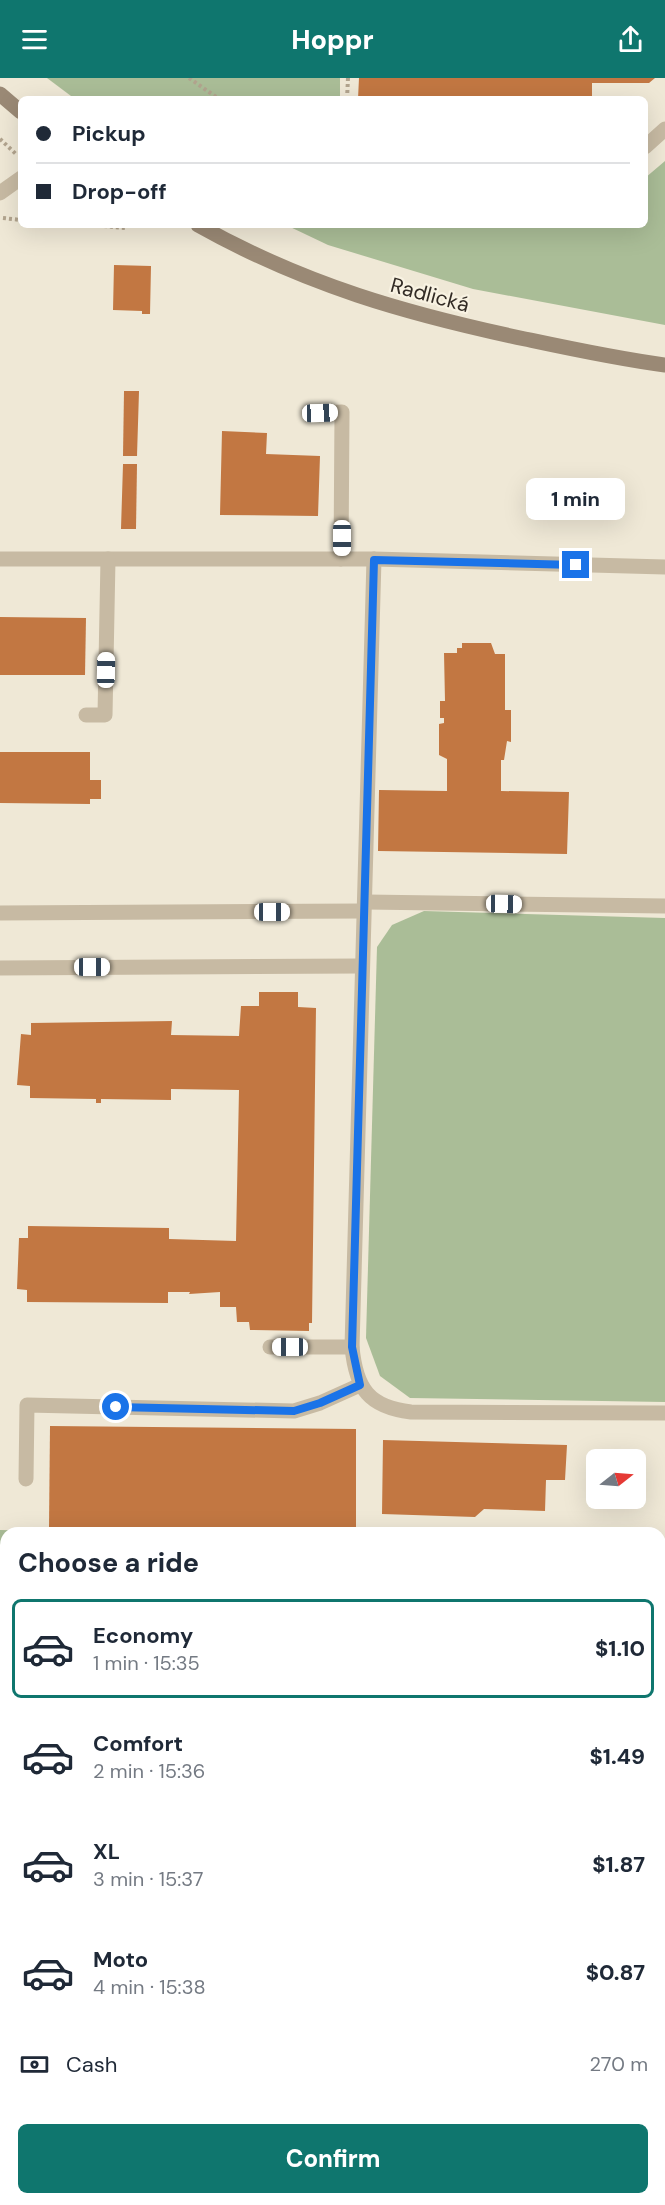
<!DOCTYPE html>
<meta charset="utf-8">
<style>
:root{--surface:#fff;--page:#f2f2f3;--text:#1f2937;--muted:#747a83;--line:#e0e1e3;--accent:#0f766e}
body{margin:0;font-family:"DM Sans",sans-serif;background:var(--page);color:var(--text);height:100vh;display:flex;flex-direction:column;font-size:22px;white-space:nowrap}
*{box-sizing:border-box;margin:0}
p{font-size:20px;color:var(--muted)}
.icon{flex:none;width:33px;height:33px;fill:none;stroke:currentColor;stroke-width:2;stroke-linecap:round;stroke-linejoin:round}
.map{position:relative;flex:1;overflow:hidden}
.panel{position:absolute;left:0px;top:1449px;width:666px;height:678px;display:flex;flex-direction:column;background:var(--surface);border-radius:18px 18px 0 0;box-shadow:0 6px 24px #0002}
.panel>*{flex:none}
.top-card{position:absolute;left:18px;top:18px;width:630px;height:132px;border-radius:9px;box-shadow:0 6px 24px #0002;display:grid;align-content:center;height:132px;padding:0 18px;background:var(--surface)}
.needle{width:39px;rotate:73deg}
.controls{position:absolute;left:586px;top:1371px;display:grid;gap:12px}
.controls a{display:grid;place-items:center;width:60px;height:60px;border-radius:9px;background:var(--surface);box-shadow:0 6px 24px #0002;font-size:30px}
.end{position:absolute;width:27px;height:27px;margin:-14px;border:8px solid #1a73e8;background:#fff;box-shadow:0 0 0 3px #fff}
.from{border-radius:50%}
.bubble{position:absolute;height:42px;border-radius:9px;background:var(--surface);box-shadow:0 6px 24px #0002;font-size:20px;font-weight:800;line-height:42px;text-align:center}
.car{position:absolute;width:18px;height:36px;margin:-18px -9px;border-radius:8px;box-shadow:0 0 4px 2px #0007;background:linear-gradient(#fff 24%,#345 0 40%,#fff 0 76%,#345 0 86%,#fff 0)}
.top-card b{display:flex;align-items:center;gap:21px;height:57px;font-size:22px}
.top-card b+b{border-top:2px solid var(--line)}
.top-card i{width:15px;height:15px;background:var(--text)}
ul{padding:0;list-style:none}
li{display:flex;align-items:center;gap:18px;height:99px;margin:0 12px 9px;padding:0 6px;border:3px solid transparent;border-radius:9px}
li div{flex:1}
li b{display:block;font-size:22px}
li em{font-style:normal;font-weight:800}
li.on{border-color:var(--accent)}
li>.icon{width:54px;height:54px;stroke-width:1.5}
h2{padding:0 18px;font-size:27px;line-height:72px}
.pay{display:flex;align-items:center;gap:15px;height:66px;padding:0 18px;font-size:22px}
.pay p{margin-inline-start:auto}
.cta{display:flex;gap:12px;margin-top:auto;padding:12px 18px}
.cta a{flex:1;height:69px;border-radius:9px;background:var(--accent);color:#fff;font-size:24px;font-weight:800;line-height:69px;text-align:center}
header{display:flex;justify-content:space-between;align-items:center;height:78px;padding:0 18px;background:var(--accent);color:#fff;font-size:27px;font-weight:800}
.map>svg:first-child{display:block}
.green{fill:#aabd97}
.building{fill:#c27742}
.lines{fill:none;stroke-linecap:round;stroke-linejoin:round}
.path{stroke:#b2a48e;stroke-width:4;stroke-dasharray:3 3;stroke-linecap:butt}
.lane{stroke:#c7baa3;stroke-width:15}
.street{stroke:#c7baa3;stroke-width:15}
.secondary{stroke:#9a8975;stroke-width:15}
.route{stroke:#1a73e8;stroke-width:8}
.labels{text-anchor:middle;stroke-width:4.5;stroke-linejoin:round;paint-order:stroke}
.street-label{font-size:21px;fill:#322b25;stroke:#f8f2e2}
</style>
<header><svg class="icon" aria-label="menu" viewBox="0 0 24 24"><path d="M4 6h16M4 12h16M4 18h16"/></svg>Hoppr<svg class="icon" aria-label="share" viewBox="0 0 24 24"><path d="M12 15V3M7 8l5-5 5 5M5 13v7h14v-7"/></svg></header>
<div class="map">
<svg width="665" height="2127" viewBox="0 0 665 2127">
<rect width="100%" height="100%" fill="#efe8d6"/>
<g class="green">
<polygon points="47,0 340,0 340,21 75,21"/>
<polygon points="665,83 665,247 473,211 328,167 286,147 645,147 645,100"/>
<polygon points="424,833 665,840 665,1324 410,1320 380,1298 366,1260 377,869 392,847"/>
<polygon points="0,1452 148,1455 6,1455 6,1499 0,1499"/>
<rect x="660" y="1465" width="5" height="49"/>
</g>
<g class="building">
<polygon points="359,0 655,0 649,5 592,5 592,21 358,21"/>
<polygon points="114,187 151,188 150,236 142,236 142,233 113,232"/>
<polygon points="124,313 139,313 137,378 123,378"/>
<polygon points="222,353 267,355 266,376 320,378 318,438 220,437"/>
<polygon points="123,386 137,386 136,451 121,451"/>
<polygon points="0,539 86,540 85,597 0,597"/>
<polygon points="462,565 491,565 495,576 505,576 505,632 511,632 511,664 507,663 504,682 501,682 501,713 569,714 567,776 378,773 379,712 447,713 447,681 439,677 439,646 444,645 444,640 440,640 440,623 445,623 444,575 457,575 457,570 462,570"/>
<polygon points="0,674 90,674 90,702 101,702 101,721 90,721 90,726 0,725"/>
<polygon points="259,914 298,914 298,929 316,930 312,1245 309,1245 309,1253 250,1252 249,1244 237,1244 236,1229 220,1229 220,1214 189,1216 190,1214 168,1214 168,1225 27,1224 27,1212 17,1211 19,1160 28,1160 28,1148 169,1150 169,1161 236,1163 239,1012 171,1011 171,1022 101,1021 101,1025 96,1025 96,1021 30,1020 30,1008 17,1007 21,956 31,957 31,945 172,943 171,957 239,958 241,928 259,928"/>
<polygon points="50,1348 356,1351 356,1453 49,1450"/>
<polygon points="383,1362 567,1367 565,1402 546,1402 545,1433 484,1431 475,1439 382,1436"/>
</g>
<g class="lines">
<g class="path">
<polyline points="189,0 219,21"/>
<polyline points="347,21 348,0"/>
<polyline points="0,61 17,77"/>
<polyline points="3,140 21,142"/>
<polyline points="92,147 125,150"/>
</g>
<g class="lane">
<polyline points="320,335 342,334 341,481"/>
<polyline points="0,481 374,481 665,489"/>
<path d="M374,481L352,1269C356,1311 369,1329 411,1334L665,1335"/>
<polyline points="86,637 105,637 108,481"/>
<polyline points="366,824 665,828"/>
<polyline points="0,835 363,833"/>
<polyline points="0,890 361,888"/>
<polyline points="270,1269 352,1269"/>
<polyline points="26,1401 27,1327 294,1333 320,1325 360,1307"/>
</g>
<g class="street">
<polyline points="645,69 665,51"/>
<polyline points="0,115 21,100"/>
</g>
<g class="secondary">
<polyline points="0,16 21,34"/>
<path d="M198,147C305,207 407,236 525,261C572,271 618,281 665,287"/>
</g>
</g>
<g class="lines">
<polyline class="route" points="116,1329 294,1333 320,1325 360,1307 352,1269 374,482 576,487"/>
</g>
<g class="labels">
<g class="street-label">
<text transform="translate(430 217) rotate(15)" y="7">Radlická</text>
</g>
</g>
</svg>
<div class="controls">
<a><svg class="needle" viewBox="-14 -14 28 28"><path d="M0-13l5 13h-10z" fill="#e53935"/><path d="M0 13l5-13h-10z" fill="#747a83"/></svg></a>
</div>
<i class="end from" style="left:116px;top:1329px"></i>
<i class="end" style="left:576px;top:487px"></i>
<div class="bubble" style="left:526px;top:400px;width:99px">1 min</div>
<i class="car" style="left:320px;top:335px;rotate:88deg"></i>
<i class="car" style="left:342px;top:460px;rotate:180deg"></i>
<i class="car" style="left:106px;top:592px;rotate:1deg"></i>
<i class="car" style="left:504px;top:826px;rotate:91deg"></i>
<i class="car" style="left:272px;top:834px;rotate:90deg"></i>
<i class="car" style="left:92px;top:889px;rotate:90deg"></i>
<i class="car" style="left:290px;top:1269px;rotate:270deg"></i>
<div class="top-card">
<b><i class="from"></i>Pickup</b>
<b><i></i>Drop-off</b>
</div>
<section class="panel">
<h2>Choose a ride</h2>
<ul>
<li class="on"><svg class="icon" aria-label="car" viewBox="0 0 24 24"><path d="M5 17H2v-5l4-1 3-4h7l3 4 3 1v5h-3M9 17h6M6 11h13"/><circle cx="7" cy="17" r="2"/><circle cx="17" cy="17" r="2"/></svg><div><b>Economy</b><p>1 min · 15:35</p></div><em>$1.10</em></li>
<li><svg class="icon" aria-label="car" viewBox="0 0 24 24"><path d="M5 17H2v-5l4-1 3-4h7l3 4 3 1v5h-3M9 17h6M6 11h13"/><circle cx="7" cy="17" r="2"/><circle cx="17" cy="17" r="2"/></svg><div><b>Comfort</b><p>2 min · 15:36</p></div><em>$1.49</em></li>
<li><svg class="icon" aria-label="car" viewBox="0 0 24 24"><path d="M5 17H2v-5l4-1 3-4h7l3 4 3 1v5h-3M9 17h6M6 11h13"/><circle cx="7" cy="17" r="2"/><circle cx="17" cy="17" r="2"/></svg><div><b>XL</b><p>3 min · 15:37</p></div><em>$1.87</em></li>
<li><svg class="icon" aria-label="car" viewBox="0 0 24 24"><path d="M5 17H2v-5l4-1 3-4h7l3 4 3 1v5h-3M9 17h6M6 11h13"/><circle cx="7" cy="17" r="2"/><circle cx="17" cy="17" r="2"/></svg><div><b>Moto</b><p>4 min · 15:38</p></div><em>$0.87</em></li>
</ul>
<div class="pay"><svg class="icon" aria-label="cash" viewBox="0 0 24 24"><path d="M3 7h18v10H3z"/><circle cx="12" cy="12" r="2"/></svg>Cash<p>270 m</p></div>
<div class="cta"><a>Confirm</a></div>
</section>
</div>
